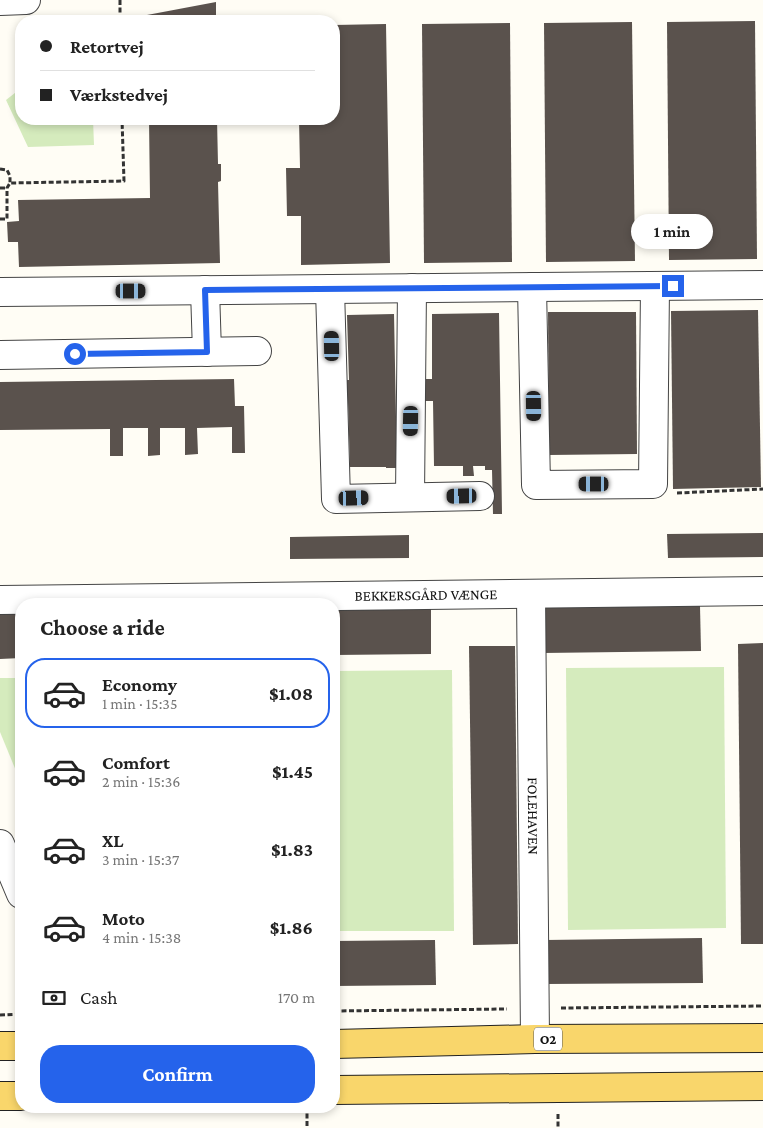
<!DOCTYPE html>
<meta charset="utf-8">
<style>
:root{--surface:#fff;--page:#f2f2f2;--text:#222;--muted:#767676;--line:#e0e0e0;--accent:#2563eb}
body{margin:0;font-family:"Crimson Pro",serif;background:var(--page);color:var(--text);height:100vh;display:flex;flex-direction:column;font-size:19px;white-space:nowrap}
*{box-sizing:border-box;margin:0}
p{font-size:16px;color:var(--muted)}
.icon{flex:none;width:28px;height:28px;fill:none;stroke:currentColor;stroke-width:2;stroke-linecap:round;stroke-linejoin:round}
.map{position:relative;flex:1;overflow:hidden}
.details{position:absolute;left:15px;top:598px;width:325px;height:515px;display:flex;flex-direction:column;background:var(--surface);border-radius:20px;box-shadow:0 2px 8px #0003}
.details>*{flex:none}
.top-card{position:absolute;left:15px;top:15px;width:325px;height:110px;border-radius:20px;box-shadow:0 2px 8px #0003;display:grid;align-content:center;height:110px;padding:0 25px;background:var(--surface)}
.end{position:absolute;width:22px;height:22px;margin:-11px;border:6px solid #2563eb;background:#fff;box-shadow:0 0 0 2px #fff}
.from{border-radius:50%}
.bubble{position:absolute;height:35px;border-radius:18px;background:var(--surface);box-shadow:0 2px 8px #0003;font-size:16px;font-weight:700;line-height:35px;text-align:center}
.car{position:absolute;width:15px;height:30px;margin:-15px -8px;border-radius:6px;box-shadow:0 0 4px 1px #0007;background:linear-gradient(#222 24%,#8ab4d8 0 40%,#222 0 76%,#8ab4d8 0 86%,#222 0)}
.top-card b{display:flex;align-items:center;gap:18px;height:48px;font-size:19px}
.top-card b+b{border-top:1px solid var(--line)}
.top-card i{width:12px;height:12px;background:var(--text)}
ul{padding:0;list-style:none}
li{display:flex;align-items:center;gap:15px;height:70px;margin:0 10px 8px;padding:0 15px;border:2px solid transparent;border-radius:20px}
li div{flex:1}
li b{display:block;font-size:19px}
li em{font-style:normal;font-weight:700}
li.selected{border-color:var(--accent)}
li>.icon{width:45px;height:45px;stroke-width:1.5}
h2{padding:0 25px;font-size:22px;line-height:60px}
.pay{display:flex;align-items:center;gap:12px;height:55px;padding:0 25px;font-size:19px}
.pay p{margin-inline-start:auto}
.action{display:flex;gap:10px;margin-top:auto;padding:10px 25px}
.action a{flex:1;height:58px;border-radius:20px;background:var(--accent);color:#fff;font-size:20px;font-weight:700;line-height:58px;text-align:center}
.map>svg:first-child{display:block}
.green{fill:#d5ebbd}
.building{fill:#5a524d}
.lines{fill:none;stroke-linecap:round;stroke-linejoin:round}
.minor-casing{stroke:#444;stroke-width:30}
.major-casing{stroke:#222;stroke-width:30}
.path{stroke:#333;stroke-width:3;stroke-dasharray:5 2.5;stroke-linecap:butt}
.minor{stroke:#fff;stroke-width:28}
.major{stroke:#f9d66b;stroke-width:28}
.route{stroke:#2563eb;stroke-width:6}
.labels{text-anchor:middle;stroke-width:5;stroke-linejoin:round;paint-order:stroke}
.shield{fill:#fff;stroke:#585858;stroke-width:1}
.shield-label{font-size:14px;font-weight:bold;fill:#111}
.street-label{font-size:15px;fill:#111;stroke:#fff}
</style>
<div class="map">
<svg width="763" height="1128" viewBox="0 0 763 1128">
<rect width="100%" height="100%" fill="#fffdf5"/>
<g class="green">
<polygon points="19,42 21,42 21,119 93,119 94,145 28,147 6,100 20,89"/>
<polygon points="724,667 726,928 568,930 566,668"/>
<polygon points="452,670 454,931 334,931 334,671"/>
<polygon points="0,678 21,678 21,783 0,732"/>
</g>
<g class="building">
<polygon points="216,2 216,21 147,21 147,15"/>
<polygon points="755,21 757,259 669,260 667,22"/>
<polygon points="632,22 635,261 546,262 544,23"/>
<polygon points="510,23 512,262 424,263 422,24"/>
<polygon points="386,24 390,263 301,265 301,216 287,216 286,168 300,168 299,119 334,119 334,25"/>
<polygon points="149,119 217,119 218,164 221,164 221,181 218,182 220,263 19,267 18,242 8,242 7,222 19,221 18,200 150,198"/>
<polygon points="758,310 761,487 673,489 671,311"/>
<polygon points="548,312 636,312 637,454 549,455"/>
<polygon points="499,313 502,514 493,514 492,470 485,470 485,466 473,466 474,476 463,476 463,466 434,466 433,401 424,401 424,379 432,379 432,314"/>
<polygon points="394,314 397,468 386,468 386,467 350,467 348,402 340,402 340,380 349,380 347,315"/>
<polygon points="234,379 235,406 244,406 245,453 232,453 232,427 197,428 198,454 185,455 185,428 160,428 160,455 148,456 148,428 123,428 123,456 110,456 110,429 0,430 0,382"/>
<polygon points="763,533 763,557 668,558 667,534"/>
<polygon points="409,535 409,558 290,559 290,537"/>
<polygon points="700,606 701,651 543,653 543,608"/>
<polygon points="431,608 431,654 334,655 334,609"/>
<polygon points="0,613 21,613 21,658 0,659"/>
<polygon points="763,643 763,944 741,944 738,644"/>
<polygon points="469,646 515,646 518,944 473,945"/>
<polygon points="702,938 703,983 545,984 545,940"/>
<polygon points="435,940 436,985 334,986 334,941"/>
</g>
<g class="lines">
<defs>
<g id="minor">
<polyline points="0,1 26,0"/>
<polyline points="532,287 536,485 653,484 655,286"/>
<polyline points="330,289 336,499 480,496"/>
<polyline points="205,290 207,352"/>
<polyline points="0,292 763,285"/>
<polyline points="0,355 257,351"/>
<polyline points="410,497 412,288"/>
<path id="s1" d="M531,594L535,1039"/>
<path id="s2" d="M0,600L763,591"/>
<polyline points="0,844 21,894"/>
</g>
<g id="major">
<polyline points="334,1044 535,1039 763,1038"/>
<polyline points="0,1046 21,1046"/>
<polyline points="334,1090 763,1086"/>
<polyline points="0,1096 21,1096"/>
</g>
</defs>
<use href="#minor" class="minor-casing"/>
<use href="#major" class="major-casing"/>
<g class="path">
<polyline points="120,0 120,21"/>
<polyline points="0,169 7,170 10,176 10,183"/>
<polyline points="0,188 7,188"/>
<polyline points="0,219 7,219 7,188 10,183 124,181 122,119"/>
<polyline points="677,493 763,489"/>
<polyline points="561,1008 763,1006"/>
<polyline points="334,1011 507,1009"/>
<polyline points="0,1015 21,1014"/>
<polyline points="307,1106 307,1128"/>
<polyline points="558,1114 558,1128"/>
</g>
<use href="#minor" class="minor"/>
<use href="#major" class="major"/>
</g>
<g class="lines">
<polyline class="route" points="75,354 207,352 205,290 673,286"/>
</g>
<g class="labels">
<rect class="shield" x="534" y="1027.5" width="28" height="23" rx="4"/>
<g class="shield-label">
<text x="548" y="1044">O2</text>
</g>
<g class="street-label">
<text dy="5" stroke="none"><textPath href="#s2" startOffset="426">BEKKERSGÅRD VÆNGE</textPath></text>
<text dy="5" stroke="none"><textPath href="#s1" startOffset="222">FOLEHAVEN</textPath></text>
</g>
</g>
</svg>
<i class="end from" style="left:75px;top:354px"></i>
<i class="end" style="left:673px;top:286px"></i>
<div class="bubble" style="left:631px;top:214px;width:82px">1 min</div>
<i class="car" style="left:131px;top:291px;rotate:90deg"></i>
<i class="car" style="left:332px;top:346px;rotate:359deg"></i>
<i class="car" style="left:534px;top:406px;rotate:179deg"></i>
<i class="car" style="left:411px;top:421px;rotate:181deg"></i>
<i class="car" style="left:594px;top:484px;rotate:270deg"></i>
<i class="car" style="left:462px;top:496px;rotate:269deg"></i>
<i class="car" style="left:354px;top:498px;rotate:88deg"></i>
<div class="top-card">
<b><i class="from"></i>Retortvej</b>
<b><i></i>Værkstedvej</b>
</div>
<section class="details">
<h2>Choose a ride</h2>
<ul>
<li class="selected"><svg class="icon" aria-label="car" viewBox="0 0 24 24"><path d="M5 17H2v-5l4-1 3-4h7l3 4 3 1v5h-3M9 17h6M6 11h13"/><circle cx="7" cy="17" r="2"/><circle cx="17" cy="17" r="2"/></svg><div><b>Economy</b><p>1 min · 15:35</p></div><em>$1.08</em></li>
<li><svg class="icon" aria-label="car" viewBox="0 0 24 24"><path d="M5 17H2v-5l4-1 3-4h7l3 4 3 1v5h-3M9 17h6M6 11h13"/><circle cx="7" cy="17" r="2"/><circle cx="17" cy="17" r="2"/></svg><div><b>Comfort</b><p>2 min · 15:36</p></div><em>$1.45</em></li>
<li><svg class="icon" aria-label="car" viewBox="0 0 24 24"><path d="M5 17H2v-5l4-1 3-4h7l3 4 3 1v5h-3M9 17h6M6 11h13"/><circle cx="7" cy="17" r="2"/><circle cx="17" cy="17" r="2"/></svg><div><b>XL</b><p>3 min · 15:37</p></div><em>$1.83</em></li>
<li><svg class="icon" aria-label="car" viewBox="0 0 24 24"><path d="M5 17H2v-5l4-1 3-4h7l3 4 3 1v5h-3M9 17h6M6 11h13"/><circle cx="7" cy="17" r="2"/><circle cx="17" cy="17" r="2"/></svg><div><b>Moto</b><p>4 min · 15:38</p></div><em>$1.86</em></li>
</ul>
<div class="pay"><svg class="icon" aria-label="cash" viewBox="0 0 24 24"><path d="M3 7h18v10H3z"/><circle cx="12" cy="12" r="2"/></svg>Cash<p>170 m</p></div>
<div class="action"><a>Confirm</a></div>
</section>
</div>
